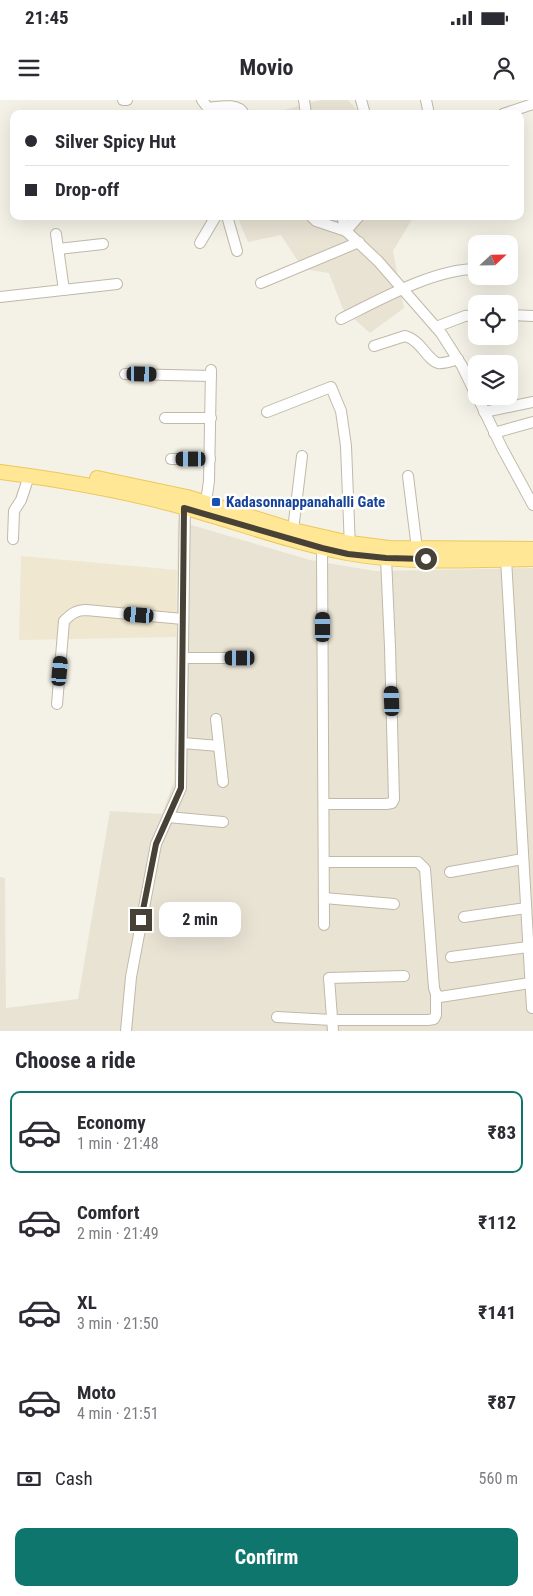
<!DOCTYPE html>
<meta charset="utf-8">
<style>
:root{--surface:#fff;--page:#f7f7f7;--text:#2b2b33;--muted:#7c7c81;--line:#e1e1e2;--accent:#0f766e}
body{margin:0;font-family:"Roboto Condensed",sans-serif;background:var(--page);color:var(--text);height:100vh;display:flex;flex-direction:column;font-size:19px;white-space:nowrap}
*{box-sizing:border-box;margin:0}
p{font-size:16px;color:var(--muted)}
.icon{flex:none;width:28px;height:28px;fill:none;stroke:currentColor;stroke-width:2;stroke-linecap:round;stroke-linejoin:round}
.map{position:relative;height:931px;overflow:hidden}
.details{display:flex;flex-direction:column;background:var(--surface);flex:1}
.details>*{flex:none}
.hud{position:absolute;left:10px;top:10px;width:514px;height:110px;border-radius:10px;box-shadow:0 5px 20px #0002;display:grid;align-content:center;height:110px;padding:0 15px;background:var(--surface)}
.needle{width:32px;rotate:68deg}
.tools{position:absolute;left:468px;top:135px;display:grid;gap:10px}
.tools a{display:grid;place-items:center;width:50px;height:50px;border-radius:10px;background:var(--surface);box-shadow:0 5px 20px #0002;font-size:25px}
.end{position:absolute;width:22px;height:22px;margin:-11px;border:6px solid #484135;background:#fff;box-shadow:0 0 0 2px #fff}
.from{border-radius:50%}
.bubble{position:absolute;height:35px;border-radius:10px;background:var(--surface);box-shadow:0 5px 20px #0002;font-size:16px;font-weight:700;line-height:35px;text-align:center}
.car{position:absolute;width:15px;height:30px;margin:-15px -8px;border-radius:6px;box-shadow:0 0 4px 1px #0007;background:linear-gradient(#222 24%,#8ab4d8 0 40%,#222 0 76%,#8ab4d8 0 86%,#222 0)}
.hud b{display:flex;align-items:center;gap:18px;height:48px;font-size:19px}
.hud b+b{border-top:1px solid var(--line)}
.hud i{width:12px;height:12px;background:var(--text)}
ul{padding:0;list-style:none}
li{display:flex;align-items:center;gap:15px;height:82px;margin:0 10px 8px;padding:0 5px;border:2px solid transparent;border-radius:10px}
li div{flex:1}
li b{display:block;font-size:19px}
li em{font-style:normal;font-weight:700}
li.active{border-color:var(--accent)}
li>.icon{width:45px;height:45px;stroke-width:1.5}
h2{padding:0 15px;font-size:22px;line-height:60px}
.pay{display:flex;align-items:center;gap:12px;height:55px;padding:0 15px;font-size:19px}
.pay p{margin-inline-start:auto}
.button{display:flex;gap:10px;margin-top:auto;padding:10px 15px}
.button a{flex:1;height:58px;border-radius:10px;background:var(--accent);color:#fff;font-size:20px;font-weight:700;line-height:58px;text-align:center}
.status{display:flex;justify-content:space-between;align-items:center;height:35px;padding:0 25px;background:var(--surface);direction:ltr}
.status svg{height:14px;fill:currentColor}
header{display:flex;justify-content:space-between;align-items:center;height:65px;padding:0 15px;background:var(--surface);font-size:22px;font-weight:700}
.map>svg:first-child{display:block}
.residential{fill:#e9e3d4}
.education{fill:#efe7cf}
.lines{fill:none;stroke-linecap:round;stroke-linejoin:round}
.minor-casing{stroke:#c1b9a8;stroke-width:12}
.major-casing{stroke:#ecc95c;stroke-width:16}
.minor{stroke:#fff;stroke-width:10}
.major{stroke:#ffe795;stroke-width:14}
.route{stroke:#484135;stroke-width:6}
.transit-dot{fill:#1a4fb4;stroke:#fff;stroke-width:2}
.labels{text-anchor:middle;stroke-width:5;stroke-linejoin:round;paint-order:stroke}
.transit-label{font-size:15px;font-weight:bold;fill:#164399;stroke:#fff;text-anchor:start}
</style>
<div class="status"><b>21:45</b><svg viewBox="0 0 49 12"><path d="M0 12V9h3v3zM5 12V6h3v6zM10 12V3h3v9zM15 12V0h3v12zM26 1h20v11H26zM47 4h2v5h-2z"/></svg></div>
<header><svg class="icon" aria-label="menu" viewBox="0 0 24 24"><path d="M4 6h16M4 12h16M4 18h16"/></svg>Movio<svg class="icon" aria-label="person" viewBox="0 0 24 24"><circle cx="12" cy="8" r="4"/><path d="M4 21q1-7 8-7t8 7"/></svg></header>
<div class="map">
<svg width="533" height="931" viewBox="0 0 533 931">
<rect width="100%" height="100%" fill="#f4f1e6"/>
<g class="residential">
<polygon points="320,0 348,0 361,14 270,14"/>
<polygon points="237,116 414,116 393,151 404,208 370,233 343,209 329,173 303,169 281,135 248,142"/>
<polygon points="178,421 310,460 375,471 533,468 533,931 0,931 0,777 5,778 6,908 78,899 110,711 162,714 174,681"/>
</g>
<polygon class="education" points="21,456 177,470 176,537 19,540"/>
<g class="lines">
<defs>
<g id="minor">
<polyline points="123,0 127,0"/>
<path d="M202,0L208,8C219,7 238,2 244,14"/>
<polyline points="304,0 306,14"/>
<polyline points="361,0 365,14"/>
<polyline points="426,0 429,14"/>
<polyline points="503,14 533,4"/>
<polyline points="227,116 237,151"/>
<polyline points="311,116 316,121 346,131 378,161 441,233 462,266 476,295"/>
<polyline points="342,116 346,131"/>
<polyline points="346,131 359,116"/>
<polyline points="56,134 64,190"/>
<polyline points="200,143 216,116"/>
<polyline points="58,149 103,144"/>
<polyline points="261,183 359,142"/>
<polyline points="0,197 117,184"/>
<polyline points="509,215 533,216"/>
<path d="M341,219C379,200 434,169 476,169"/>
<polyline points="436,227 465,216 476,215"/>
<path d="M374,246L405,236C422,241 427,260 438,263C444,264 452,261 458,259"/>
<polyline points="125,274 211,276"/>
<polyline points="477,296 502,348 533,405"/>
<polyline points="267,312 331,287 341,311 346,346 350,448"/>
<polyline points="484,312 533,302"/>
<polyline points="165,318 211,318"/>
<polyline points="494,333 533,322"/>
<polyline points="171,359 210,359"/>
<polyline points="408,376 417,449"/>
<polyline points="206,402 209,381 211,270"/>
<polyline points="293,430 302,356"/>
<polyline points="13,439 14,411 21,400 29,376"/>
<polyline points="322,448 324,825"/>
<polyline points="506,459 532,908"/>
<polyline points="183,558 240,558"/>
<path d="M57,604L64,521C71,514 76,510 86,510L183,519"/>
<polyline points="216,619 223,682"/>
<polyline points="182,643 219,646"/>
<polyline points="324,704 386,704 392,703 394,699 390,547 386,458"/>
<polyline points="168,717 223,722"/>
<polyline points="324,762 418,762 425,769 434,888 436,894 440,897 530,883"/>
<polyline points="450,772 523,759"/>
<polyline points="324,798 394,804"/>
<polyline points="464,817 526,808"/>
<polyline points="451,857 528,847"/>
<polyline points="277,917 332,920 428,920 434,919 436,915 436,894"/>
<polyline points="126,931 131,877 156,744 181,688 185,403"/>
<polyline points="333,931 329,878 404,876"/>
</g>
<g id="major">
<path d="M0,372C62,380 126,391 186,408C240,423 293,443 347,453C408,464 472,460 533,459"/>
<polyline points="97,378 187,397 293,430 350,443 389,448 533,449"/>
</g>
</defs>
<use href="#minor" class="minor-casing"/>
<use href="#major" class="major-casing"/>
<use href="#minor" class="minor"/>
<use href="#major" class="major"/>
</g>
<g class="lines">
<polyline class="route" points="141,820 156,744 181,688 184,408 322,448 348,454 386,458 426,459"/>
</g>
<rect class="transit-dot" x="211" y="397" width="10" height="10" rx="2.5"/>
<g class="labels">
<g class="transit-label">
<text x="226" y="407">Kadasonnappanahalli Gate</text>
</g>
</g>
</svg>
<div class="tools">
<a><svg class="needle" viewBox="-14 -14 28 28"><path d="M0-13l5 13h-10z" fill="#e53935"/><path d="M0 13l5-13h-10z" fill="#7c7c81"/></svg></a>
<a><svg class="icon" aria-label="locate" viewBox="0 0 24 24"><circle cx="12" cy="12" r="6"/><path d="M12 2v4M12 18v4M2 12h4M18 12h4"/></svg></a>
<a><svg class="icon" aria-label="layers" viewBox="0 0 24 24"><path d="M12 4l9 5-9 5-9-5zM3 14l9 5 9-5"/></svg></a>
</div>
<i class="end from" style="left:426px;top:459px"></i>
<i class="end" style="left:141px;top:820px"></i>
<div class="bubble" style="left:159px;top:802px;width:82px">2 min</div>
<i class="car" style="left:142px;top:274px;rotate:91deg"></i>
<i class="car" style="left:191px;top:359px;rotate:270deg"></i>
<i class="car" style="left:139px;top:515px;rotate:275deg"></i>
<i class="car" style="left:323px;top:527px;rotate:0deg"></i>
<i class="car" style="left:240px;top:558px;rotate:270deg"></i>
<i class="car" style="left:60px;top:571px;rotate:5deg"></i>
<i class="car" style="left:392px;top:601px;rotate:358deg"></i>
<div class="hud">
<b><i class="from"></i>Silver Spicy Hut</b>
<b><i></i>Drop-off</b>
</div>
</div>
<section class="details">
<h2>Choose a ride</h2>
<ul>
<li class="active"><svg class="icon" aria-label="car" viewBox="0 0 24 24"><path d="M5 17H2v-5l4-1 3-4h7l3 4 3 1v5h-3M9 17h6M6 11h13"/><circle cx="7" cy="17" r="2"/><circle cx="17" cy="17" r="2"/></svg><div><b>Economy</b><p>1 min · 21:48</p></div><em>₹83</em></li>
<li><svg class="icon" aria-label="car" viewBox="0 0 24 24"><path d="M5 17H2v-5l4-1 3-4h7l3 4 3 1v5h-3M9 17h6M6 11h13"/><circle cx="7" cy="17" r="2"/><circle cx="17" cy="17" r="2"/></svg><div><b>Comfort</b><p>2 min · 21:49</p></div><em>₹112</em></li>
<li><svg class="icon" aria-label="car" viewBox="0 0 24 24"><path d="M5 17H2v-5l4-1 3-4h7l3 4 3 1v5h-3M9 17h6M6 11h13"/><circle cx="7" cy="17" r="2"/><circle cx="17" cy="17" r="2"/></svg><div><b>XL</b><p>3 min · 21:50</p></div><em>₹141</em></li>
<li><svg class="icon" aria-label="car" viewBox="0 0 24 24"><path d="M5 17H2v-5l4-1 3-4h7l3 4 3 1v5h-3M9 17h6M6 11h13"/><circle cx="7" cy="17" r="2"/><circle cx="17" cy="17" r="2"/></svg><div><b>Moto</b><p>4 min · 21:51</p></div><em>₹87</em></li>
</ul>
<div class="pay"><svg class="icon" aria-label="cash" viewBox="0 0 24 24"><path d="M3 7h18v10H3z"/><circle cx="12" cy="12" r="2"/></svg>Cash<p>560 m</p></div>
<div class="button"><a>Confirm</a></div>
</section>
